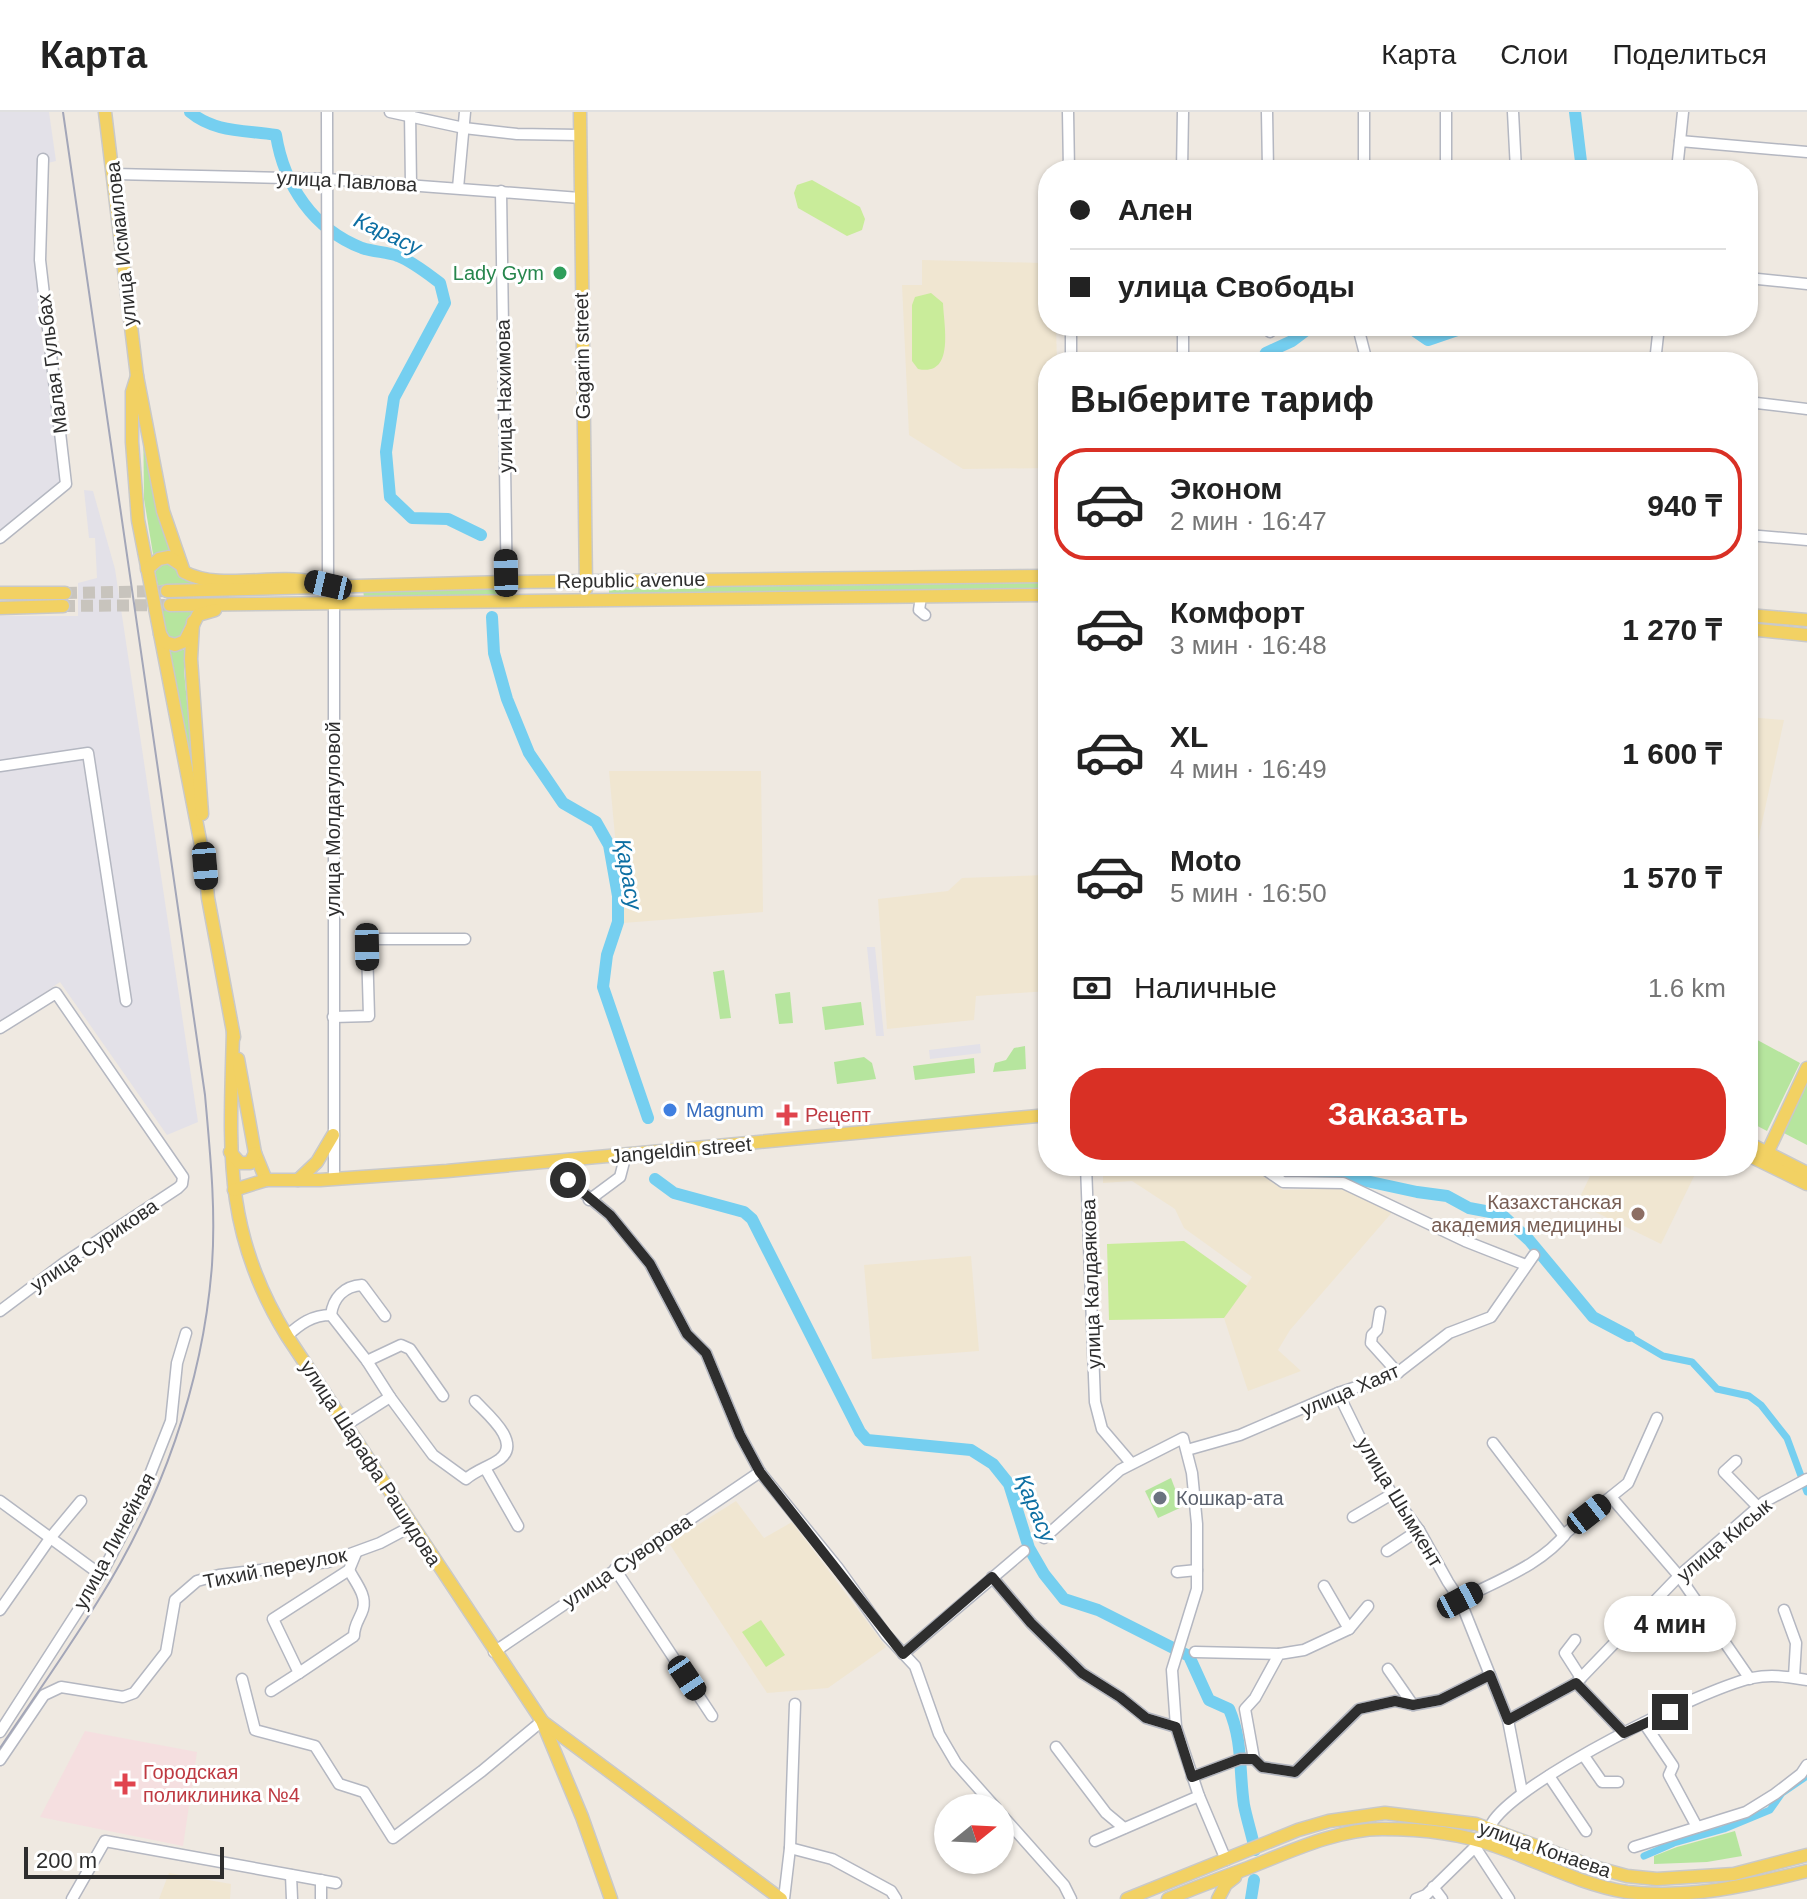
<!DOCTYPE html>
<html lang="ru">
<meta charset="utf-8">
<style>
:root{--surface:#fff;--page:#f2f2f2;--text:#222;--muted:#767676;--line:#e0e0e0;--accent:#d93025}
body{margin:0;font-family:Arial,sans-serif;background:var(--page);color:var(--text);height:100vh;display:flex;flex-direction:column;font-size:30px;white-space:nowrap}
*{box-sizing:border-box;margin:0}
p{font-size:26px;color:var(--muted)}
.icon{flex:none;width:44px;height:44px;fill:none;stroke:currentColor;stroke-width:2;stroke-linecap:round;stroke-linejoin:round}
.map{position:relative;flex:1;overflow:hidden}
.panel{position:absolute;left:1038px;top:240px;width:720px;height:824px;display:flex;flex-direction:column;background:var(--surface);border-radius:32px;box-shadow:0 2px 6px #0004}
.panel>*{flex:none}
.top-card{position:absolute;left:1038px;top:48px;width:720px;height:176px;border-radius:32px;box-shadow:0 2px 6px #0004;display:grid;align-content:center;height:176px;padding:0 32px;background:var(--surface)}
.needle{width:52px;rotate:72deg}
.fabs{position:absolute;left:934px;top:1682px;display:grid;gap:16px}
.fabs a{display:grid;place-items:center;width:80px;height:80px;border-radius:50%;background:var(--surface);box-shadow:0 2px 6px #0004;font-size:40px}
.scale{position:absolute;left:24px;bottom:20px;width:200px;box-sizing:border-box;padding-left:8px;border:4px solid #2e2e2e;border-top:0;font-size:22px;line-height:28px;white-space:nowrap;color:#2e2e2e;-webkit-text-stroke:6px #fff;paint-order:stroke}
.end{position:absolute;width:36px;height:36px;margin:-18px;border:10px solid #2e2e2e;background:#fff;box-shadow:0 0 0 4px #fff}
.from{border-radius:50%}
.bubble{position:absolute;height:56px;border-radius:28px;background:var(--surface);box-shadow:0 2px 6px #0004;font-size:26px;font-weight:800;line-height:56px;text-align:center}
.car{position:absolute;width:24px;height:48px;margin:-24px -12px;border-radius:10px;box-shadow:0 0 6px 2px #0007;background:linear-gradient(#222 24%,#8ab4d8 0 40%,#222 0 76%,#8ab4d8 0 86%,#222 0)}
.top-card b{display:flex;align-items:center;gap:28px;height:76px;font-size:30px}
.top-card b+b{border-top:2px solid var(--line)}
.top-card i{width:20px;height:20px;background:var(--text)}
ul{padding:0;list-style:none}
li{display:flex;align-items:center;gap:24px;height:112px;margin:0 16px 12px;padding:0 16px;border:4px solid transparent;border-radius:32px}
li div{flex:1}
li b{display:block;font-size:30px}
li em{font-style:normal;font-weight:800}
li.active{border-color:var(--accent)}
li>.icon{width:72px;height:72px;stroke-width:1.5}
h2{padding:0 32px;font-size:36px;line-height:96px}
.pay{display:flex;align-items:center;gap:20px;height:88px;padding:0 32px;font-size:30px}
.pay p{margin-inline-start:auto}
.cta{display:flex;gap:16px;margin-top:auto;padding:16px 32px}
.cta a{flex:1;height:92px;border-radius:32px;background:var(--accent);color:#fff;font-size:32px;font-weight:800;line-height:92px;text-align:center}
header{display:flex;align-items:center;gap:48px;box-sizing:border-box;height:112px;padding:0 40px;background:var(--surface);border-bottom:2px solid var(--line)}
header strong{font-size:38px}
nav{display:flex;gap:44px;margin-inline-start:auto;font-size:28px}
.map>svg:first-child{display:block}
.industrial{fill:#e3e1e8}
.education{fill:#f0e6d1}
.medical{fill:#f5dfe0}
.green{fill:#b6e59e}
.pitch{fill:#c9ec9a}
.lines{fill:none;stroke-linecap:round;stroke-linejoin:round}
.canal{stroke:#75cff0;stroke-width:7}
.river{stroke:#75cff0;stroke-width:12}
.major-tunnel{stroke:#c8c4bd;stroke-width:12;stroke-dasharray:12 6;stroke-linecap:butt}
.minor-casing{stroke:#b4b7c1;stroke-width:13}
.major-casing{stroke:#c9c9c9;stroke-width:15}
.minor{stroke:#fff;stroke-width:10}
.major{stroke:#f2d163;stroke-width:12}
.rail{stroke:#a3a6b8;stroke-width:2}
.route{stroke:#2e2e2e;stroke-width:10}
.leisure-dot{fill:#2e9e5b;stroke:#fff;stroke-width:3}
.shop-dot{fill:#3f7fe0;stroke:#fff;stroke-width:3}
.health-dot{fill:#e0444e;stroke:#fff;stroke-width:3}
.education-dot{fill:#8d6e63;stroke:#fff;stroke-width:3}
.worship-dot{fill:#6b7280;stroke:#fff;stroke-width:3}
.labels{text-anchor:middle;stroke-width:6;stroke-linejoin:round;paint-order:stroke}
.street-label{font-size:20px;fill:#2e2e2e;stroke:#fff}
.leisure-label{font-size:20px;fill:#27864d;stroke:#fff;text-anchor:end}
.shop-label{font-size:20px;fill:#366cbe;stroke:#fff;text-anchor:start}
.health-label{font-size:20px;fill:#be3a42;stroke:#fff;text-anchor:start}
.education-label{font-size:20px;fill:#785e54;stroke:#fff;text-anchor:end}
.worship-label{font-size:20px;fill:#5b616d;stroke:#fff;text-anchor:start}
.water-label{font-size:22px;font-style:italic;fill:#0d6fa3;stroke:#fff}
</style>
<header>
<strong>Карта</strong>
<nav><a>Карта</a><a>Слои</a><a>Поделиться</a></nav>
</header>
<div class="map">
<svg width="1807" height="1787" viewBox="0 0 1807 1787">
<rect width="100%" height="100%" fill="#efe9e1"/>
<g class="industrial">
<polygon points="0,0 49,0 56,49 40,53 38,194 61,374 0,418"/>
<polygon points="84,378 93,379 115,457 198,1010 167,1023 60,870 2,910 0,907 0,504 78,504 78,471 97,466 95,426 89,426"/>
<polygon points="867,835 875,835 884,924 876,924"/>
<polygon points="980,932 981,941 930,947 929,938"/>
</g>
<g class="education">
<polygon points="922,148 1041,151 1041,157 1048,157 1048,214 1056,214 1057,250 1048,250 1048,356 963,357 909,323 902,173 922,173"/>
<polygon points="1748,605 1784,608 1748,776"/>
<polygon points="609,659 761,659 763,800 623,811"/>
<polygon points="1048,763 1048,879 976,884 974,908 887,917 878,787 948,779 962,766"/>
<polygon points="1103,1054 1255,1054 1283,1078 1342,1076 1395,1097 1290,1218 1278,1238 1301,1259 1248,1279 1224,1206 1252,1165 1184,1116 1175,1097 1132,1069 1103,1071"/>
<polygon points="1595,1054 1699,1054 1661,1132 1577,1091"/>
<polygon points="971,1144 979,1239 872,1247 864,1153"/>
<polygon points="736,1389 764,1426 792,1410 886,1535 828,1576 767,1581 669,1431"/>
<polygon points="169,1761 231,1772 230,1787 159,1787"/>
</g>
<polygon class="medical" points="85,1619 197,1640 183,1734 40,1705"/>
<g class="green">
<polygon points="143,297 172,438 153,442 144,387"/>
<path d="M169,451C181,456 178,465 199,472L158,473L155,461L158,455Z"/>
<polygon points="1041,471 1041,477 609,482 609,476"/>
<polygon points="502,476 502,483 364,485 363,478"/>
<polygon points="210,493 186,517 182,524 174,527 167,524 161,495"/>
<polygon points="186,537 184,559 194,662 167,538 178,539"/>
<polygon points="724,858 731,906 720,907 713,860"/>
<polygon points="790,880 793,911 779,912 775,882"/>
<polygon points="861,890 864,913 825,918 822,895"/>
<polygon points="1750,924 1800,951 1767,1019 1748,1009 1748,964 1753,954 1748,952"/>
<polygon points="1025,934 1026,957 993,960 995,951 1006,948 1014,936"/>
<polygon points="864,945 872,951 876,967 837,972 834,950"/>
<polygon points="974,946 975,961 915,968 913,954"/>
<polygon points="1807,964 1807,1033 1780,1019"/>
<polygon points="1171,1366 1182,1395 1158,1406 1145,1379"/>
<polygon points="1735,1719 1742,1744 1707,1750 1654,1752 1654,1744 1677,1735"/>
</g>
<g class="pitch">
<polygon points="812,68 860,95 865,107 862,118 847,124 798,96 794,81 797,73"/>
<path d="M931,181L943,191C944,215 955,265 918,257L912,249V193L915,185Z"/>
<polygon points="1184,1129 1247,1174 1224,1206 1109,1208 1107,1132"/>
<polygon points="761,1508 785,1543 766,1555 742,1520"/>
</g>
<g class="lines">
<g class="canal">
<polyline points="1629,1224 1663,1244 1692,1250 1717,1277 1749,1284 1761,1293 1787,1326 1807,1380"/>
<polyline points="1644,1744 1674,1731 1724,1717 1770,1698 1782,1681 1807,1664"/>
</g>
<g class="river">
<path d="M190,0C215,21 246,18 276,23C284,73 313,117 362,136C374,140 387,140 398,144C413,150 428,162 440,171L445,191L394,286L386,340L390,385L412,406L448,407L481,423"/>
<polyline points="1575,0 1582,58"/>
<polyline points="1365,214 1409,215 1428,228 1469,214"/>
<polyline points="1261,250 1266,241 1292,229 1312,214"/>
<polyline points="492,505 494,541 507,587 529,641 563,691 596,710 609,733 618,784 618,810 607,843 603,875 648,1006"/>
<polyline points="1279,1054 1299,1064 1343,1064 1417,1080 1447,1084 1469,1096 1501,1102 1529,1128 1593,1205 1629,1224"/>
<path d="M655,1067L674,1081L744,1100L752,1107L860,1320L867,1328L971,1338L993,1352L1009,1372L1029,1436L1044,1462L1064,1487L1098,1498L1189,1544L1209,1588L1229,1597C1243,1629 1239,1660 1244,1693C1247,1708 1252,1723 1255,1738"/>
<polyline points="1251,1787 1254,1768"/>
</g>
<g class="major-tunnel">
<polyline points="65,481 167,479"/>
<polyline points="63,494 170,493"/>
</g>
<defs>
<g id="minor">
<polyline points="327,0 328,473"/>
<polyline points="390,0 464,16 517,22 579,23"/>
<polyline points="410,0 411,73"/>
<polyline points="1068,0 1069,58"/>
<polyline points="1267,0 1268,58"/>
<polyline points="1513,0 1516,58"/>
<polyline points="1680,29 1807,40"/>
<polyline points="1182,58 1183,0"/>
<polyline points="1364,58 1364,0"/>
<polyline points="1446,58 1446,0"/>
<polyline points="1677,58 1683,0"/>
<polyline points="114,62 327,67 580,86"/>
<polyline points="458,76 465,0"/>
<polyline points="501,79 507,489"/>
<polyline points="1748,166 1807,172"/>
<polyline points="1071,214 1071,250"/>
<polyline points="1183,214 1183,250"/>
<polyline points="1270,214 1270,220"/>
<polyline points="1359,219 1367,250"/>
<polyline points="1655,250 1659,214"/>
<polyline points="1748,290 1807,297"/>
<polyline points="1748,423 1807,428"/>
<polyline points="0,426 66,372 40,148 43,47"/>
<polyline points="921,485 919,498 925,503"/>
<polyline points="0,654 88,641 126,889"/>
<polyline points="333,905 369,904 367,835 375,827 465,827"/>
<polyline points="0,916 56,881 183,1065 182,1072 178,1076 64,1151 0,1199"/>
<polyline points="553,1049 568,1068 610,1103 650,1152 687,1222 706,1241 740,1323 760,1360 838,1456 886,1523 915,1554 939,1622 956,1651 996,1696"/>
<polyline points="1086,1054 1095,1290 1102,1317 1131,1351"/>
<polyline points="1260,1054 1283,1070 1343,1071 1465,1129 1526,1153"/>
<polyline points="334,1067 334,492"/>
<polyline points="589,1088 620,1065 626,1042"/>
<polyline points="1380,1200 1377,1218 1372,1223 1371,1231 1398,1261"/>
<path d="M331,1203C333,1186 344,1174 362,1173L385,1204"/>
<path d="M287,1224C300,1212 312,1203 331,1203L367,1249L390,1285L346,1313"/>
<polyline points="367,1249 401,1233 410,1237 443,1284"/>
<polyline points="1338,1281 1367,1340 1392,1382 1419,1418 1448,1470 1460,1488 1508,1608 1522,1680"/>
<path d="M390,1285L433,1343L466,1367C476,1358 489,1355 500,1347C522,1330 487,1302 475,1289"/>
<polyline points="1493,1331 1564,1424"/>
<polyline points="1187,1338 1240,1323 1338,1281 1396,1262 1449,1221 1491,1205 1534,1143"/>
<polyline points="1736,1349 1724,1360 1758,1395"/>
<polyline points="485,1356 518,1414"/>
<polyline points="1611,1385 1679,1464 1750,1567"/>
<polyline points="0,1389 101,1463"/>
<polyline points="1353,1405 1392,1382"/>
<polyline points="1044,1426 1120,1358 1183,1326 1192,1361 1197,1412 1197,1477 1172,1558 1176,1615 1199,1684 1226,1748"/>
<polyline points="1387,1439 1419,1418"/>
<polyline points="615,1457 712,1604"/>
<polyline points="1177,1460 1197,1458"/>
<polyline points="992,1465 1031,1511 1082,1561 1120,1585 1146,1606 1176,1615"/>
<polyline points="1324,1474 1349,1517"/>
<path d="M1460,1488C1496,1469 1542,1453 1567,1420L1628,1371L1657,1306"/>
<polyline points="1368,1494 1349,1517 1304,1538 1279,1542 1255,1586 1245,1597 1254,1647 1262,1655 1295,1660 1359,1597 1395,1589 1413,1593 1440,1588 1490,1563"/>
<polyline points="0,1498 51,1425 81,1389"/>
<polyline points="1784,1498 1796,1531 1794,1565 1790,1565"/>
<polyline points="1575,1528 1565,1541 1581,1566"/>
<polyline points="494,1540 760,1360"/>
<polyline points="1195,1540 1279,1542"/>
<polyline points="903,1542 1024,1439"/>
<polyline points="1388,1557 1413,1593"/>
<path d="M299,1561L354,1524C354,1512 360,1507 363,1497C367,1483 355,1470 349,1458"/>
<polyline points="242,1567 255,1618 315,1634 339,1672 364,1680 393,1726 482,1659 542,1609"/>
<polyline points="1576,1571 1624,1621"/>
<polyline points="271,1579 299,1561 273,1507 349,1458 356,1441"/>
<polyline points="1508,1608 1576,1571 1679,1464 1764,1390 1807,1367"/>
<polyline points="1644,1611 1673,1654 1669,1663 1697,1715"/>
<polyline points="0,1620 101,1463 139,1390 171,1309 177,1251 186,1221"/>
<polyline points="1056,1635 1106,1701 1124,1716"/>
<polyline points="1584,1644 1602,1670 1618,1670"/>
<polyline points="0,1648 44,1583 61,1575 123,1585 134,1581 166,1540 175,1488 197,1469 219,1463 328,1450 380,1431 412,1414"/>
<polyline points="1549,1664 1586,1719"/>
<polyline points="1192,1665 1240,1647 1254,1647"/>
<polyline points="1000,1701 1064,1773 1071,1787"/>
<path d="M1492,1711C1518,1668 1700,1578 1752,1566C1772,1562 1788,1565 1807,1568"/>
<polyline points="1095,1729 1199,1684"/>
<polyline points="1634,1735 1746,1700 1775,1682 1801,1662 1807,1653"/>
<polyline points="790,1736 832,1747 891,1779 896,1787"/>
<polyline points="291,1763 292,1787"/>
<polyline points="321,1768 321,1787"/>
<polyline points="1433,1775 1442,1787"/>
<polyline points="72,1787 105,1729 336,1771"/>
<polyline points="784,1787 790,1736 795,1592"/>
<polyline points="1416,1787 1426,1783 1475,1735 1509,1787"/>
</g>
<g id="major">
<path d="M105,0L137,264L163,399L184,460C219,479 274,461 313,470"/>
<polyline points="580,0 586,477"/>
<polyline points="137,264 132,280 132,330 138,408 205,754 208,786 234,925"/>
<polyline points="147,457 159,447 169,445 181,453"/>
<polyline points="167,479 506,470 1048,464"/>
<polyline points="0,481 65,481"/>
<polyline points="170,493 1048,483"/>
<polyline points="0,496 63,494"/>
<polyline points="1748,503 1807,508"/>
<polyline points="193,510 191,547 202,702"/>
<polyline points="1748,517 1807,523"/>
<polyline points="160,522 165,530 175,533 185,529 198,503 215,498"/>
<path d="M233,920C230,1037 222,1119 287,1224L542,1609L582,1705L611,1787"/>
<polyline points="238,947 255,1041 266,1068"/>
<polyline points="1748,1031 1807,1061"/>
<polyline points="230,1040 240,1051 250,1051 255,1041"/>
<polyline points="1748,1043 1807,1072"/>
<polyline points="1763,1050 1807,956"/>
<polyline points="298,1068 317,1050 333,1023"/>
<polyline points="234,1078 266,1068 320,1068 447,1059 1048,1003"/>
<polyline points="543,1610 781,1787"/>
<polyline points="1127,1787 1298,1718 1329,1709 1385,1701 1476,1712 1594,1755 1627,1764 1657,1767 1734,1762 1807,1743"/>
<path d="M1168,1787C1194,1776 1221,1766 1248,1756C1289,1740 1337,1717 1382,1717C1419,1717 1460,1721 1495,1734C1539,1749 1581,1773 1627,1780C1690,1787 1747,1774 1807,1759"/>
<polyline points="1218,1787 1226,1772 1235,1765"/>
</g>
</defs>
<use href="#minor" class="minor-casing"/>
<use href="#major" class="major-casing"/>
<use href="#minor" class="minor"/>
<use href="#major" class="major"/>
<path class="rail" d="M0,1636C33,1587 67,1539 98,1489C161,1389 203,1272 212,1153C216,1096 210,1040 205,983L63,0"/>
</g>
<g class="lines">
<polyline class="route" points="568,1068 610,1103 650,1152 687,1222 706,1241 740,1323 760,1360 903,1542 992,1465 1031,1511 1082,1561 1120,1585 1146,1606 1176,1615 1192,1665 1240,1647 1254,1647 1262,1655 1295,1660 1359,1597 1395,1589 1413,1593 1440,1588 1490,1563 1508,1608 1576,1571 1624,1621 1670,1600"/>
</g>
<circle class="leisure-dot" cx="560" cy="161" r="8"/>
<circle class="shop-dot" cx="670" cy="998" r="8"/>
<g class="health-dot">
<path d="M783 991h8v8h8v8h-8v8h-8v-8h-8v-8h8z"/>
<path d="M121 1660h8v8h8v8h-8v8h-8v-8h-8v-8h8z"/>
</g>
<circle class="education-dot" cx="1638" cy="1102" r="8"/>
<circle class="worship-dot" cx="1160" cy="1386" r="8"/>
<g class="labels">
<g class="street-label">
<text transform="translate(347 69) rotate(3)" y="7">улица Павлова</text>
<text transform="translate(121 132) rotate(-96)" y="7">улица Исмаилова</text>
<text transform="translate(582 244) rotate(-91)" y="7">Gagarin street</text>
<text transform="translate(52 252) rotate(-97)" y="7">Малая Гульбах</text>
<text transform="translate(504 284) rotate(-91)" y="7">улица Нахимова</text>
<text transform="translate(631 468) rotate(-1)" y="7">Republic avenue</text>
<text transform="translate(333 707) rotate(-90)" y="7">улица Молдагуловой</text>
<text transform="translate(681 1038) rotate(-5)" y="7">Jangeldin street</text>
<text transform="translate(94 1133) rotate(-34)" y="7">улица Сурикова</text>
<text transform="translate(1091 1172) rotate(-92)" y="7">улица Калдаякова</text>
<text transform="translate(1350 1278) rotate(-23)" y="7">улица Хаят</text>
<text transform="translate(371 1351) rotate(57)" y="7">улица Шарафа Рашидова</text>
<text transform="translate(1400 1390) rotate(59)" y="7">улица Шымкент</text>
<text transform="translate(1724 1428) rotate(-40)" y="7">улица Кисык</text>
<text transform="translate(114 1429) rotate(-62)" y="7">улица Линейная</text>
<text transform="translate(627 1449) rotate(-34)" y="7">улица Суворова</text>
<text transform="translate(275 1456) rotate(-11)" y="7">Тихий переулок</text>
<text transform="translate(1545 1737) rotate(19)" y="7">улица Конаева</text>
</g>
<g class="leisure-label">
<text x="544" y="168">Lady Gym</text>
</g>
<g class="shop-label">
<text x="686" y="1005">Magnum</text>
</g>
<g class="health-label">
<text x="805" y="1010">Рецепт</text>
<text x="143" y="1667">Городская<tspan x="143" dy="23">поликлиника №4</tspan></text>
</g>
<g class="education-label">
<text x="1622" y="1097">Казахстанская<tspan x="1622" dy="23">академия медицины</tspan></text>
</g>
<g class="worship-label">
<text x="1176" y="1393">Кошкар-ата</text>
</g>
<g class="water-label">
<text transform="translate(388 121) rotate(25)" y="8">Карасу</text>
<text transform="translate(629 762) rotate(80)" y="8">Қарасу</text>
<text transform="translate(1036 1396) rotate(67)" y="8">Қарасу</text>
</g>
</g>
</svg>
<div class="fabs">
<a><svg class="needle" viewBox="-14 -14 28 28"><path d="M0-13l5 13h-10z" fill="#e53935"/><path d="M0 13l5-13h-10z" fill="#767676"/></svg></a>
</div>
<div class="scale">200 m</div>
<i class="end from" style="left:568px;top:1068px"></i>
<i class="end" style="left:1670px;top:1600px"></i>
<div class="bubble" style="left:1604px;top:1484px;width:132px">4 мин</div>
<i class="car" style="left:506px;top:461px;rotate:359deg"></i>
<i class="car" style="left:328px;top:473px;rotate:283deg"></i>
<i class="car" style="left:205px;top:754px;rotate:175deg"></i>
<i class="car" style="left:367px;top:835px;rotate:179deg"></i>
<i class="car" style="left:1589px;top:1402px;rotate:52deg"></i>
<i class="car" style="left:1460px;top:1488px;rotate:62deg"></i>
<i class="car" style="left:687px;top:1566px;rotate:146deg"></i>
<div class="top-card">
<b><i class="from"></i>Ален</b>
<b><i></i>улица Свободы</b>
</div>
<section class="panel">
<h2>Выберите тариф</h2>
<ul>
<li class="active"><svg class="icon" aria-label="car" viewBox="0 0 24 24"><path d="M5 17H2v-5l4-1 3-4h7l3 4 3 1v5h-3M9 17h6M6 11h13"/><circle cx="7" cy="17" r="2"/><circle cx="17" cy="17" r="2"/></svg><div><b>Эконом</b><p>2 мин · 16:47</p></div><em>940 ₸</em></li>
<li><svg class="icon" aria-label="car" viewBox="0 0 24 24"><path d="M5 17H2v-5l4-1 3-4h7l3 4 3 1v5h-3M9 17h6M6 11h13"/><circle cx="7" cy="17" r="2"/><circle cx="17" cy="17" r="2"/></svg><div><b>Комфорт</b><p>3 мин · 16:48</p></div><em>1 270 ₸</em></li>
<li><svg class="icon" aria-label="car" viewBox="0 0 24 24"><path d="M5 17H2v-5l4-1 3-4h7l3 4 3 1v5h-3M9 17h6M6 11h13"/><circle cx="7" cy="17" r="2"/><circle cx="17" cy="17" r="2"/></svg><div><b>XL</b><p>4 мин · 16:49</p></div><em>1 600 ₸</em></li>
<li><svg class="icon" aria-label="car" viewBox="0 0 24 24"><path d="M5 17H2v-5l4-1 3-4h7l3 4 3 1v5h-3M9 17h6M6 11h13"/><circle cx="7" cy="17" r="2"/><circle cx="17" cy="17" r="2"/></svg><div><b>Moto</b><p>5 мин · 16:50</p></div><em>1 570 ₸</em></li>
</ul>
<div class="pay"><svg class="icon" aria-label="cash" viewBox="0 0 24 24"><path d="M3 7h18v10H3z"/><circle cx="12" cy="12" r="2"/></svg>Наличные<p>1.6 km</p></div>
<div class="cta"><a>Заказать</a></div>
</section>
</div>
